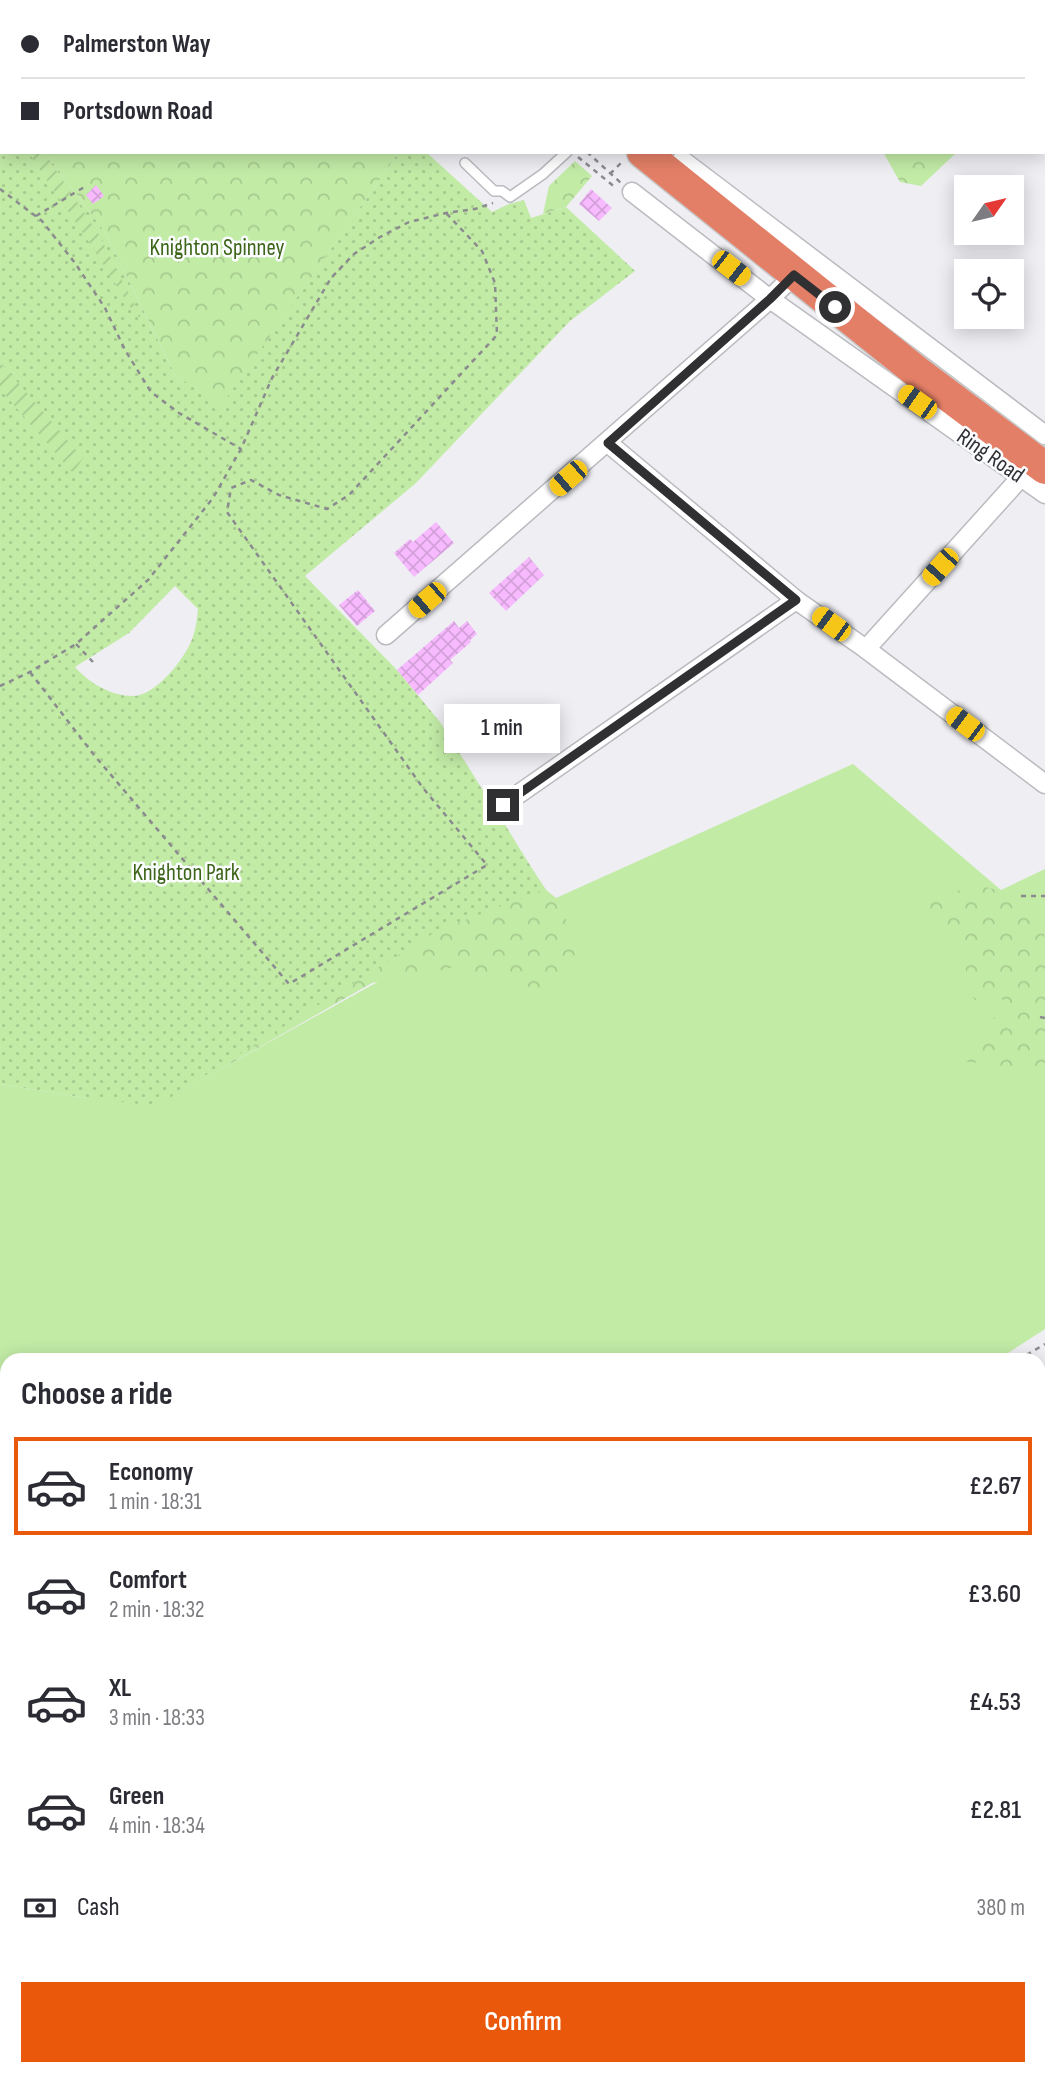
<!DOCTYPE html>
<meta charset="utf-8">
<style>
:root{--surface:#fff;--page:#f2f2f3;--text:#2b2b33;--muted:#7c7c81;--line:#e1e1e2;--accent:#ea580c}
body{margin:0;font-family:"Sofia Sans Condensed",sans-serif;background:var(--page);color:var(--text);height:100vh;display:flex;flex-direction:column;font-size:26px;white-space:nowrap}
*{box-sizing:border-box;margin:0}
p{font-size:23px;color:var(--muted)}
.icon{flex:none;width:38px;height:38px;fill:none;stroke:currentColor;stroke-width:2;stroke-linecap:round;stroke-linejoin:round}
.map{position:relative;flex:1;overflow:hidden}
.sheet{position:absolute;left:0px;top:1353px;width:1046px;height:723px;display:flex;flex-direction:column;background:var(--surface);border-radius:21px 21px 0 0;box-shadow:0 4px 18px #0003}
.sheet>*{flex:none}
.top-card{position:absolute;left:0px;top:0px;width:1046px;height:154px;box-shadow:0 4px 18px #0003;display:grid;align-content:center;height:154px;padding:0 21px;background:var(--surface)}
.needle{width:46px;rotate:56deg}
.tools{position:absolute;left:954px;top:175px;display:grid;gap:14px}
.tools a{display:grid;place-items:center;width:70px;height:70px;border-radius:0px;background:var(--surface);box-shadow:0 4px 18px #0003;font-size:35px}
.end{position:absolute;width:32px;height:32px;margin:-16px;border:9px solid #303032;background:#fff;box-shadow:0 0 0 4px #fff}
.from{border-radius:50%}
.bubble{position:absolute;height:49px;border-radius:0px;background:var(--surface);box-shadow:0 4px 18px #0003;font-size:23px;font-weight:600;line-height:49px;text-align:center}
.car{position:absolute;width:21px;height:42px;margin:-21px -10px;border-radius:9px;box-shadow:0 0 5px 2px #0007;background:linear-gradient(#f5c518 24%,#345 0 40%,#f5c518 0 76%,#345 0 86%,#f5c518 0)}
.top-card b{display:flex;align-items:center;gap:24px;height:66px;font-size:26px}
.top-card b+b{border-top:2px solid var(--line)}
.top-card i{width:18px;height:18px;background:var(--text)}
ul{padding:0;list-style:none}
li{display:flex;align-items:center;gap:21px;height:98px;margin:0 14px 10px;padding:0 7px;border:4px solid transparent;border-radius:0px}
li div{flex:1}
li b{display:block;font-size:26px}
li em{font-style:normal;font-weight:600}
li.selected{border-color:var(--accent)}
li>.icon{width:63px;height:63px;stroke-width:1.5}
h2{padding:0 21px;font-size:32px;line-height:84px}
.pay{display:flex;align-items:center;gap:18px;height:77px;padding:0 21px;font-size:26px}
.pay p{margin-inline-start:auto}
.button{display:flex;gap:14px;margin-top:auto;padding:14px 21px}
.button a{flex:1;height:80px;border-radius:0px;background:var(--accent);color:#fff;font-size:28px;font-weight:600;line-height:80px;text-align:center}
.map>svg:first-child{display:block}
.grass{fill:#c2eba6}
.forest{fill:url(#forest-crowns)}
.park{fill:url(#park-dots);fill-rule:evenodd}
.garden{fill:url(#garden-furrows)}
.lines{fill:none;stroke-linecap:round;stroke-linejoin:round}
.stream{stroke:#56a8bd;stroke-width:4.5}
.building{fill:url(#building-cross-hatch)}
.lane-casing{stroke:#babbbf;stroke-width:12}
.street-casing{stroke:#babbbf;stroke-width:21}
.highway-casing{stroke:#c9c9ca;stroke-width:35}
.path{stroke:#8b8b8f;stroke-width:2.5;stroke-dasharray:5 5;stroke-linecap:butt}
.lane{stroke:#fff;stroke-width:9}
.street{stroke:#fff;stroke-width:18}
.highway{stroke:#e47f67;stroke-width:32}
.route{stroke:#303032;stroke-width:9}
.labels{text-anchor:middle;stroke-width:5;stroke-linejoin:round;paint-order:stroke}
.park-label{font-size:23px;fill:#3d6518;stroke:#fbfcff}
.street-label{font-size:23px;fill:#303032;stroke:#fbfcff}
</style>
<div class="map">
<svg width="1045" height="2075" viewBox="0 0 1045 2075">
<defs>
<pattern id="forest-crowns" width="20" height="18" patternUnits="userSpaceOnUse" patternTransform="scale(1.75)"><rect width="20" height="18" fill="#c2eba6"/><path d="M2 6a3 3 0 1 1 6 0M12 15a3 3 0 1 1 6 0" fill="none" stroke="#a7ca8f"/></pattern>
<pattern id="park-dots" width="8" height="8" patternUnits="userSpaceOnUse" patternTransform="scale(1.75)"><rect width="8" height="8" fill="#c2eba6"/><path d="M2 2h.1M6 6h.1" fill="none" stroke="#a7ca8f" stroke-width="1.8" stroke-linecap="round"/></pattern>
<pattern id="garden-furrows" width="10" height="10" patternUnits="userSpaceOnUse" patternTransform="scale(1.75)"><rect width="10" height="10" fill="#c2eba6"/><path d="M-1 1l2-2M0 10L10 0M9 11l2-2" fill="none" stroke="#a7ca8f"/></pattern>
<pattern id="building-cross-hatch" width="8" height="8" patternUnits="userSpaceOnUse" patternTransform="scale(1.75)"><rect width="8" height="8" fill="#f7bafe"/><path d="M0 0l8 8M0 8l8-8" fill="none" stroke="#d4a0da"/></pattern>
</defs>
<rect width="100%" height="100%" fill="#eeeef3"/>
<g class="grass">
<polygon points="853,764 1001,890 1045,869 1045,1329 997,1360 7,1360 7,1841 0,1844 0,1084 81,1097 156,1105 545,889 556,898"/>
<polygon points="1045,1438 1045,2075 0,2075 0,1855 7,1852 7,2068 1040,2068 1040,1440"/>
</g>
<g class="forest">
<polygon points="0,0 408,0 409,2 2,2 2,97 0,95"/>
<polygon points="45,152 399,152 221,407 175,375 106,234"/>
<polygon points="883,152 957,152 921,186 900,182"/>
<polygon points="575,161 592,176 566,207 543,214 549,186"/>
<polygon points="485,791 528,863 584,946 538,990 451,968 372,983 156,1106 81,1097 88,1063"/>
<polygon points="977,885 1021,896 1041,919 1045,939 1045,1068 1031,1069 952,1060 1008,1004 997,995 975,1000 967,988 965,952 913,904"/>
</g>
<path class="park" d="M0,95L2,97V152H45L106,234L175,375L221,406L399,152H426L492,212L509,204L524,200L531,218L566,207L635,271L570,321L416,483L305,576L397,670L440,722L545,889L437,931L156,1106L81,1097L0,1084ZM175,586L198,609C197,621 195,635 189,646C180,664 154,696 133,696C111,696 89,683 75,667L129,633Z"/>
<g class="garden">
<polygon points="28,152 44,152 99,235 143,321 132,310 87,239"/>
<polygon points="0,362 83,458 73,473 0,389"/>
</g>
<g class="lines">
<g class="stream">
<polyline points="1,1746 7,1763"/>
<polyline points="1040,1768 1045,1768"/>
<polyline points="65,2068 67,2075"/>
</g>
</g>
<g class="building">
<polygon points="96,185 104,196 93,204 86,195"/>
<polygon points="591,189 612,208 599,221 579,204"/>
<polygon points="436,522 454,543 414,577 394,553 410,539 413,542"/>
<polygon points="529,557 544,575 506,611 489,593"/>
<polygon points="358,590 375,611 357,626 339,605"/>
<polygon points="454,621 459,628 467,621 477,634 470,640 471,642 450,660 453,663 418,695 397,670"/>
</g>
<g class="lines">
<defs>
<polyline id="lane" points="465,163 494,191 502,191 510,197 543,174 567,152"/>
<g id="street">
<polyline points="702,2 704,0"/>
<polyline points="682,160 1045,435"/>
<polyline points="632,192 770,299 1045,494"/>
<polyline points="608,443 796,600 866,649 1045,784"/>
<polyline points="386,635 770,299 794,275"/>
<polyline points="866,649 1022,476"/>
<polyline points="503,805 796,600"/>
</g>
<g id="highway">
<polyline points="496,0 498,2"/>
<polyline points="643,152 917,372 1045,468"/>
</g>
</defs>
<use href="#lane" class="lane-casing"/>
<use href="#street" class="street-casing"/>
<use href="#highway" class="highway-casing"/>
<g class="path">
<polyline points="432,0 434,2"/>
<polyline points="443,0 445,2"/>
<polyline points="545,0 546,2"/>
<polyline points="587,152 621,183"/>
<polyline points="578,157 616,188"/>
<polyline points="610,174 622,162"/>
<polyline points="0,189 42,221 75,263 105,308 125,350 151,392 179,413 241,449"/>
<polyline points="36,216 86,186"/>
<polyline points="76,644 93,662"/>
<polyline points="30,672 94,755 289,984 487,865 423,788 227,512 231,488 251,480 279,495 327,509 349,495 497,335 495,283 482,251 446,213"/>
<polyline points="0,686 30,672 76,644 148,580 213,498 241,449 272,378 331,278 354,254 380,237 409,222 446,213 475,209 493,203"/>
<polyline points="1021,896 1045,896"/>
<polyline points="1040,1017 1045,1018"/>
<polyline points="1018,1360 1045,1344"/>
<polyline points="1040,1850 1045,1853"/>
<polyline points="0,2009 7,2006"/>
<polyline points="1040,2018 1045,2015"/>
<polyline points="919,2075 933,2068"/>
</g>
<use href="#lane" class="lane"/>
<use href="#street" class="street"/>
<use href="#highway" class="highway"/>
</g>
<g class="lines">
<polyline class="route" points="503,805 796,600 608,443 770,299 794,275 835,307"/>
</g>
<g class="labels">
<g class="park-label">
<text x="217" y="255">Knighton Spinney</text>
<text x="186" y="880">Knighton Park</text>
</g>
<g class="street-label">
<text transform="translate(991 455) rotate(35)" y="8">Ring Road</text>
</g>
</g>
</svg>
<div class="tools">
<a><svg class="needle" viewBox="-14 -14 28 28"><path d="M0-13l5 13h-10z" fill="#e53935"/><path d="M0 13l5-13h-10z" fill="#7c7c81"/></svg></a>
<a><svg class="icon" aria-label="locate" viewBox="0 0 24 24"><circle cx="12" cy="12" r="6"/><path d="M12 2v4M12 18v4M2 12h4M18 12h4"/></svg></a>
</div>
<i class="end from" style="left:835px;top:307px"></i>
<i class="end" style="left:503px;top:805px"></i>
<div class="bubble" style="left:444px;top:704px;width:116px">1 min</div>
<i class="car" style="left:731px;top:268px;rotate:128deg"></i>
<i class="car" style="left:917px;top:402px;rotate:305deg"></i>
<i class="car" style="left:568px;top:478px;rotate:229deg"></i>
<i class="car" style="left:940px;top:567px;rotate:222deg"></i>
<i class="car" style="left:427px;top:600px;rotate:229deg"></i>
<i class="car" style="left:831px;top:624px;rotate:306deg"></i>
<i class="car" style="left:965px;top:724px;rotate:307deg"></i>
<div class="top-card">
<b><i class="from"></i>Palmerston Way</b>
<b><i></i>Portsdown Road</b>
</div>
<section class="sheet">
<h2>Choose a ride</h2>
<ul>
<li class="selected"><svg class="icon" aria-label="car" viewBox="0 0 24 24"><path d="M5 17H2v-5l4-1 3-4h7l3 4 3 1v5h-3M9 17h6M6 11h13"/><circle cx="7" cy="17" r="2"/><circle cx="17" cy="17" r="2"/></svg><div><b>Economy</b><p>1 min · 18:31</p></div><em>£2.67</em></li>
<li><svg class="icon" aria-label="car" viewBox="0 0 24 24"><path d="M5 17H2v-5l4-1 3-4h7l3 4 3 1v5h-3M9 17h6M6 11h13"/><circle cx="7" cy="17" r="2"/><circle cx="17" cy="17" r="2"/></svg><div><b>Comfort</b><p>2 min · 18:32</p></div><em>£3.60</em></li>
<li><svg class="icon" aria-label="car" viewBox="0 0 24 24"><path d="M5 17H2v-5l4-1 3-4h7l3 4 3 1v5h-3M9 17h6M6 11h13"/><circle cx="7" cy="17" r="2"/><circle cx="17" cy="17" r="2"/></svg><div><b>XL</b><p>3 min · 18:33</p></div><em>£4.53</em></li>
<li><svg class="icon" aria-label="car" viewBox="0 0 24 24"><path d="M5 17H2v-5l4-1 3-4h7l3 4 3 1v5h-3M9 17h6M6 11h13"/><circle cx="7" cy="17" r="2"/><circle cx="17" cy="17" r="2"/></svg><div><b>Green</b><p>4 min · 18:34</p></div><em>£2.81</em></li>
</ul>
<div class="pay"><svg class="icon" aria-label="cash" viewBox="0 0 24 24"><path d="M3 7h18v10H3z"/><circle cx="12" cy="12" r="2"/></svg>Cash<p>380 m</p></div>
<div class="button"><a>Confirm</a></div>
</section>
</div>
